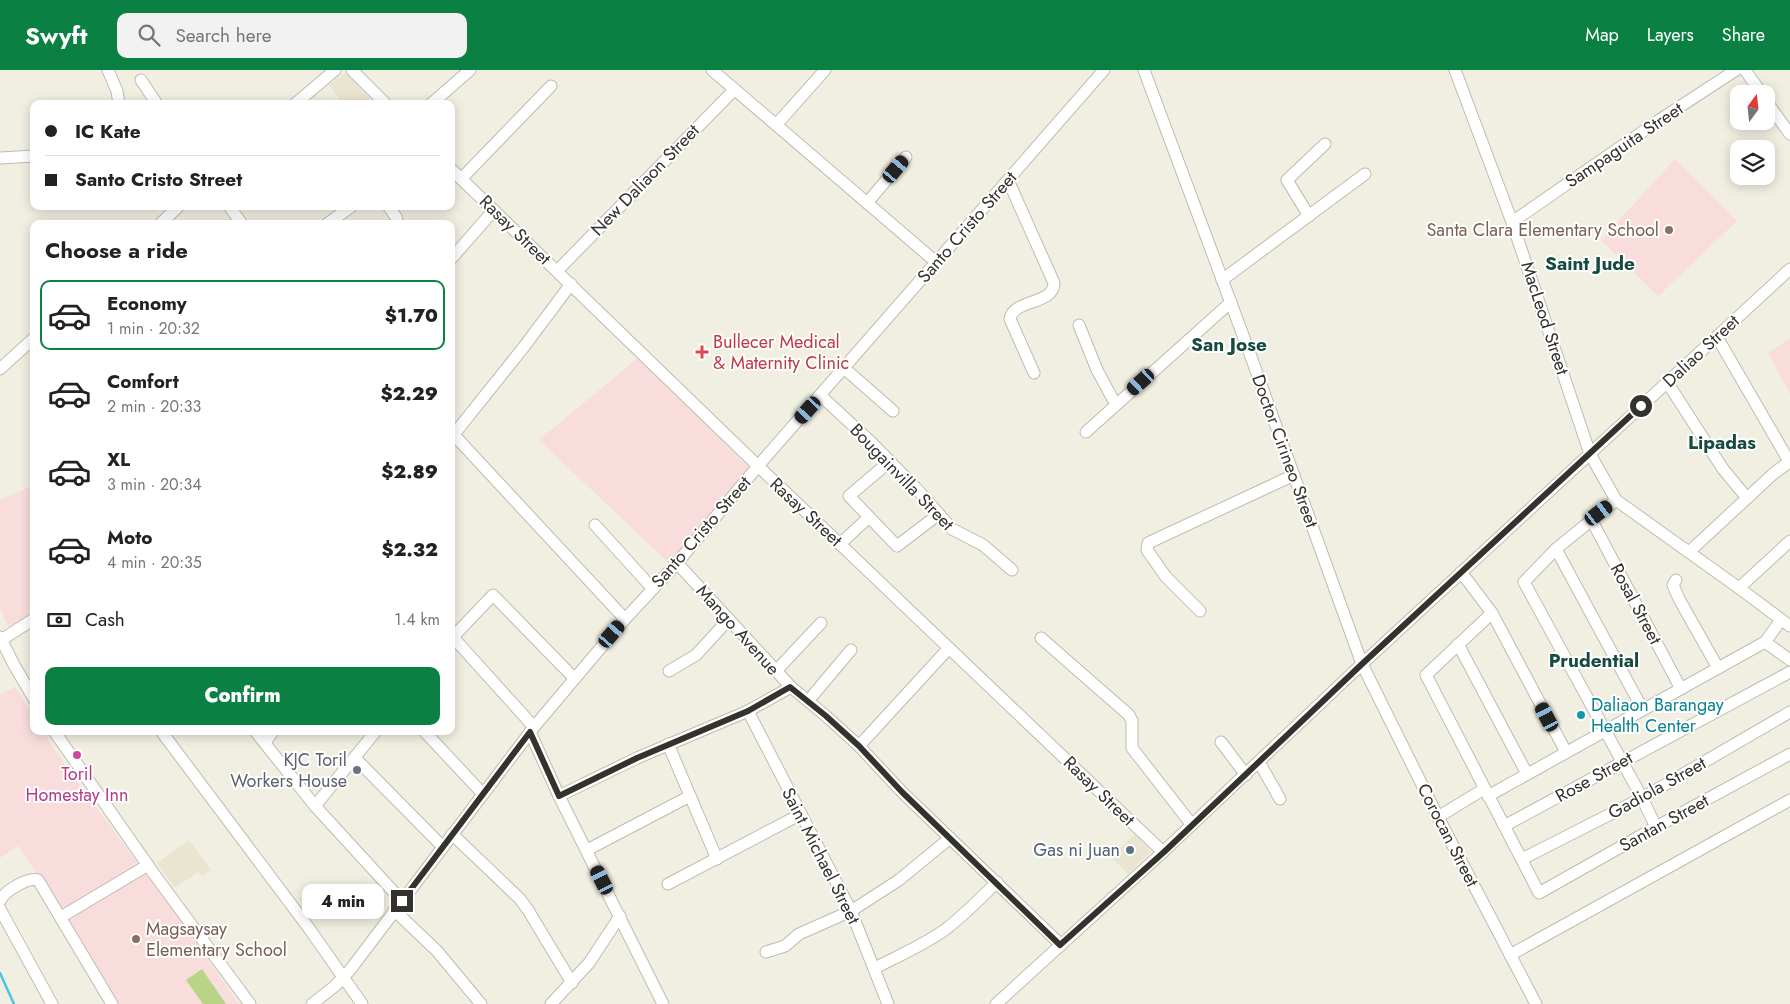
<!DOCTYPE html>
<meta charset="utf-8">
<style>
:root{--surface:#fff;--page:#f2f2f2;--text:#222;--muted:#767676;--line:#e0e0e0;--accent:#0b8043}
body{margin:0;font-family:Jost,sans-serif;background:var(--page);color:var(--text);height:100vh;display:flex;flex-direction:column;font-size:19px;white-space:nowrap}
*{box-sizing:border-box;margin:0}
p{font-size:16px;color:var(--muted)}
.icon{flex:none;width:28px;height:28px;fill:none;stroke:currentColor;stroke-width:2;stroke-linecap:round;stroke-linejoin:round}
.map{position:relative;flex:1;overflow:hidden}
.side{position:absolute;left:30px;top:150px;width:425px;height:515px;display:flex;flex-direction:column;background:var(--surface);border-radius:10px;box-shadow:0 2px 12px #0003}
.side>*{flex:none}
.guide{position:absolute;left:30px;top:30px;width:425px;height:110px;border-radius:10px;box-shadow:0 2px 12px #0003;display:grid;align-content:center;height:110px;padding:0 15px;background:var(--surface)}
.needle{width:32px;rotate:15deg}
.buttons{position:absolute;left:1730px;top:15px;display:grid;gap:10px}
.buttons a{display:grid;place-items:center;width:45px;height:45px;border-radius:10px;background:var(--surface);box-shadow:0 2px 12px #0003;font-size:25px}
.end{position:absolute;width:22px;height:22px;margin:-11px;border:6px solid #33322c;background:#fff;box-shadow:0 0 0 2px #fff}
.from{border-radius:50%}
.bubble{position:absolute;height:35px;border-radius:10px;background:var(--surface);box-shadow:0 2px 12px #0003;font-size:16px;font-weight:800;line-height:35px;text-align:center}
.car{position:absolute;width:15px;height:30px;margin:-15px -8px;border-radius:6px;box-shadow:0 0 4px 1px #0007;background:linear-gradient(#222 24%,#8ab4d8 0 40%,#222 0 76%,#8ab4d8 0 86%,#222 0)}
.guide b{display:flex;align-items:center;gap:18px;height:48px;font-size:19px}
.guide b+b{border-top:1px solid var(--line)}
.guide i{width:12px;height:12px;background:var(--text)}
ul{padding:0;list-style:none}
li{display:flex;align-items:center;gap:15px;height:70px;margin:0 10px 8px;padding:0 5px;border:2px solid transparent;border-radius:10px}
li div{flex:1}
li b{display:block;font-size:19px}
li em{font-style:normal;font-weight:800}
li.on{border-color:var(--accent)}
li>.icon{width:45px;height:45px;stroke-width:1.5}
h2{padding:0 15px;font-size:22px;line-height:60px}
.pay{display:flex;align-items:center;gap:12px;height:55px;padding:0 15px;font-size:19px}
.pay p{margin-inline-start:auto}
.action{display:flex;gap:10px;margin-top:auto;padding:10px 15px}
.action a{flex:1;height:58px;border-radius:10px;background:var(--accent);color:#fff;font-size:20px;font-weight:800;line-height:58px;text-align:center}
header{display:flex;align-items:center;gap:30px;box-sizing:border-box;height:70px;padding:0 25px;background:var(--accent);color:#fff}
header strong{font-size:24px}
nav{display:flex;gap:28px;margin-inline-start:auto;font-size:18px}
.search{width:350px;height:45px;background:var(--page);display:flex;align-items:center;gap:12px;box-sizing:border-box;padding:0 18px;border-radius:10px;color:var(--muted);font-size:19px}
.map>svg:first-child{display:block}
.built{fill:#e9e5d0}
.industrial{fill:#f8ded7}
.education{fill:#f8dddc}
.pitch{fill:#b9d486}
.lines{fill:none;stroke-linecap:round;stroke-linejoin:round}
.stream{stroke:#44c5e6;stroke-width:2.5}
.minor-casing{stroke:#bebcae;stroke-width:13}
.minor{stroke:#fff;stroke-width:11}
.route{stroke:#33322c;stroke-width:6}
.education-dot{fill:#8d6e63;stroke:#fff;stroke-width:2}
.health-dot{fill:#e0444e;stroke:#fff;stroke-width:2}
.culture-dot{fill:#0f9aa8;stroke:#fff;stroke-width:2}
.hotel-dot{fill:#d1479c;stroke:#fff;stroke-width:2}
.worship-dot{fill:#6b7280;stroke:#fff;stroke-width:2}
.service-dot{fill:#5c6f8a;stroke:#fff;stroke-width:2}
.labels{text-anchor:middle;stroke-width:4;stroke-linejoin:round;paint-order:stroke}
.street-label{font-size:18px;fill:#33322c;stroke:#fff}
.education-label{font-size:18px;fill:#785e54;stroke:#fff;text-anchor:end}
.health-label{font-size:18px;fill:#be3a42;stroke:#fff;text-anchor:start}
.culture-label{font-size:18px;fill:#0d838f;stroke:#fff;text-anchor:start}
.worship-label{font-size:18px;fill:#5b616d;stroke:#fff;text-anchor:end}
.hotel-label{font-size:18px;fill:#b23c85;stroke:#fff}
.service-label{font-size:18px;fill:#4e5e75;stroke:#fff;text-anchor:end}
.neighbourhood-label{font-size:19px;font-weight:bold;fill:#164c40;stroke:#fff}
</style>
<header>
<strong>Swyft</strong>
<div class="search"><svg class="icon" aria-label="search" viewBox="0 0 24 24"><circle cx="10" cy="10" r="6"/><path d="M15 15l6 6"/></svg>Search here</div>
<nav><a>Map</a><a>Layers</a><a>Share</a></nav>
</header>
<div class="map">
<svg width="1790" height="934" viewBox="0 0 1790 934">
<rect width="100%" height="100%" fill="#f1efe1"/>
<g class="built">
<polygon points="345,2 370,28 365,34 343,34 329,15"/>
<polygon points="1135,764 1151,782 1128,804 1111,787"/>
<polygon points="189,770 211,800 202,806 198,802 175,818 157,793"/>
</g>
<polygon class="industrial" points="1790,268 1790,324 1768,283"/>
<g class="education">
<polygon points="1675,89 1737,151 1658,226 1601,170"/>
<polygon points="639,287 749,398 669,493 539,370"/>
<polygon points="34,415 34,543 9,558 0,539 0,430"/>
<polygon points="15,617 34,647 34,661 43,661 56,682 140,797 64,844 18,776 0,788 0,625"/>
<polygon points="148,802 208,890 239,934 118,934 65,848"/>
</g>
<polygon class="pitch" points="202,899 226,934 203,934 186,910"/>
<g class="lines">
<polyline class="stream" points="0,903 14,934"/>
<defs>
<g id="minor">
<polyline points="108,0 117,21 119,34"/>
<polyline points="352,0 386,34"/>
<polyline points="712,0 936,192"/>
<polyline points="1144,0 1250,284 1362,594 1438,747 1536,934"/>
<polyline points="1455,0 1512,152 1590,384 1616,430 1739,518 1790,556"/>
<polyline points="1745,0 1762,24"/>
<polyline points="141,10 157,34"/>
<polyline points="1766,31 1790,64"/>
<polyline points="295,34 335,0"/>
<polyline points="431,34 470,0"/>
<polyline points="776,55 825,0"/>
<polyline points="0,88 34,86"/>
<polyline points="451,99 758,396 1163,782"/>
<polyline points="461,109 551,16"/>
<path d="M1008,110L1054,213C1054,235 1013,229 1010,249L1034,303"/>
<polyline points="867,133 906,87"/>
<polyline points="229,136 242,154"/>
<polyline points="388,136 396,147 398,154"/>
<polyline points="1309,146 1287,110 1325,74"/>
<polyline points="1512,152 1661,49 1736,0"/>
<polyline points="160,154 179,136"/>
<polyline points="327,154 352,136"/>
<polyline points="451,189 494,140"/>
<polyline points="557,201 734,20"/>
<polyline points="1222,210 1365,104"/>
<polyline points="1079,255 1097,300 1116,335"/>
<polyline points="1717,267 1790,393"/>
<polyline points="844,298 893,341"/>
<polyline points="0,299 34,268"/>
<polyline points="1667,312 1723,399 1747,428"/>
<polyline points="821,326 872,373 916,418 952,459 983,475 1012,500"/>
<polyline points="1086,362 1231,232"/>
<polyline points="454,365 625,549"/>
<polyline points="451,368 523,278 571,214"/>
<polyline points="889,392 849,426 897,476 939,444"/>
<polyline points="1616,430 1556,479 1524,512 1642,728 1656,757"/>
<polyline points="1591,449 1681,619"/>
<polyline points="595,455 653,519"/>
<polyline points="840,474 868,448"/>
<polyline points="1556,479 1643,640"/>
<polyline points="1689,482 1773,404 1789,392"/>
<polyline points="677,493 791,617 826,646 859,676 902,722 1061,875"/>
<polyline points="1461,502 1492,543 1566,682"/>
<polyline points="1676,510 1673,515 1679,529 1718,598"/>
<polyline points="1739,518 1790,471"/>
<polyline points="1200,541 1166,507 1147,480 1148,473 1294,405"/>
<polyline points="1492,543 1426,605 1539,823 1656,757 1790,684"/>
<polyline points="451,565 534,657"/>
<polyline points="0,567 14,595 34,629"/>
<polyline points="1041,568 1129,645 1132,651 1132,678 1192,755"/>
<polyline points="451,569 493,525 574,608"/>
<polyline points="1,570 34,549"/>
<polyline points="1765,572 1790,590"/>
<polyline points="1458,574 1527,704"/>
<polyline points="669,601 696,585 729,549"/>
<polyline points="776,601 821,553"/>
<polyline points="808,631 851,580"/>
<polyline points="748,641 851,841 888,934"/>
<polyline points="54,661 154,804 250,934"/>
<polyline points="161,661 308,857 362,934"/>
<polyline points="255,661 315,736 402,831"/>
<polyline points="424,661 483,724"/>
<polyline points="530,662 559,726 663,934"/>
<polyline points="1221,672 1246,705"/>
<polyline points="265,673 273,661"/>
<polyline points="668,674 717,789"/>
<polyline points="859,676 949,578"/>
<polyline points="355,688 443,777"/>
<polyline points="1259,692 1280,729"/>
<polyline points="559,726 637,688 748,641 791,617"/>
<polyline points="1488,726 1765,572 1781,550"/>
<polyline points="315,736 376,661"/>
<polyline points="1438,747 1484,719"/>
<polyline points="1504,756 1790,602"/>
<polyline points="452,764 520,829 528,840 572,913"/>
<polyline points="587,780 690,726"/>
<polyline points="1522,789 1642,728 1790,642"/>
<polyline points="668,814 801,744"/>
<path d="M0,831C4,821 28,807 38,810L112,934"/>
<polyline points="0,839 52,934"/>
<polyline points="394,840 437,881 481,934"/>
<polyline points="61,847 148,795"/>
<polyline points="766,882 785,876 799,864 851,841 899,810 950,768"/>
<polyline points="1510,885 1790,730"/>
<path d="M875,898C898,886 924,875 946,859C964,845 980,829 997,812"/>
<polyline points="312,934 335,916 350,900 534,657 625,549 677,493 758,396 1104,0"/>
<polyline points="551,934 589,893 620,846"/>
<polyline points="996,934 1163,782 1362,594 1790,199"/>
</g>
</defs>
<use href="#minor" class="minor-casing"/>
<use href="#minor" class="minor"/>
</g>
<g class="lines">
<polyline class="route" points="402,831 530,662 559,726 637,688 748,641 790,617 826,646 859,676 902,722 1060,875 1164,782 1362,594 1641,336"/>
</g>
<g class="education-dot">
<circle cx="1669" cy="160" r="5"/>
<circle cx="136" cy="869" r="5"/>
</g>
<path class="health-dot" d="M699.5 274.5h5v5h5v5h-5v5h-5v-5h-5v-5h5z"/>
<circle class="culture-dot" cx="1581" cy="645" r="5"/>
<circle class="hotel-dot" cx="77" cy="685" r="5"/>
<circle class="worship-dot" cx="357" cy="700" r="5"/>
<circle class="service-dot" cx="1130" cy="780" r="5"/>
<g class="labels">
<g class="street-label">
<text transform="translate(1624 75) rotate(-34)" y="6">Sampaguita Street</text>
<text transform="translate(645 110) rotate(-46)" y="6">New Daliaon Street</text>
<text transform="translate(967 157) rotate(-49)" y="6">Santo Cristo Street</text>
<text transform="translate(515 160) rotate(44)" y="6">Rasay Street</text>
<text transform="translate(1545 248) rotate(72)" y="6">MacLeod Street</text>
<text transform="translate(1701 281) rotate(-43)" y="6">Daliao Street</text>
<text transform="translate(1285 381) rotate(70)" y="6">Doctor Cirineo Street</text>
<text transform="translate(902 407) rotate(46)" y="6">Bougainvilla Street</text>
<text transform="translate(806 442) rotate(43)" y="6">Rasay Street</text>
<text transform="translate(701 462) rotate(-49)" y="6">Santo Cristo Street</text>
<text transform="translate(1636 534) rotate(62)" y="6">Rosal Street</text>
<text transform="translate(738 560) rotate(48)" y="6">Mango Avenue</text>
<text transform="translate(1594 707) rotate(-29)" y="6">Rose Street</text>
<text transform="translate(1657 718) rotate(-29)" y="6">Gadiola Street</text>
<text transform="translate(1099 721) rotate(44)" y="6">Rasay Street</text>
<text transform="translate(1664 753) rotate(-29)" y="6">Santan Street</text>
<text transform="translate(1448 765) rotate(63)" y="6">Corocan Street</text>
<text transform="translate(821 786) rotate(63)" y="6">Saint Michael Street</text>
</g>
<g class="education-label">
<text x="1659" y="166">Santa Clara Elementary School</text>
<text x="146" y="865" text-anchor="start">Magsaysay<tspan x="146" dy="21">Elementary School</tspan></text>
</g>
<g class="health-label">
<text x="713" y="278">Bullecer Medical<tspan x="713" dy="21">&amp; Maternity Clinic</tspan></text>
</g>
<g class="culture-label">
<text x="1591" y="641">Daliaon Barangay<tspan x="1591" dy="21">Health Center</tspan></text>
</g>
<g class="worship-label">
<text x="347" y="696">KJC Toril<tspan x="347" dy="21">Workers House</tspan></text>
</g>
<g class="hotel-label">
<text x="77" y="710">Toril<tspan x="77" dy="21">Homestay Inn</tspan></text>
</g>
<g class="service-label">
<text x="1120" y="786">Gas ni Juan</text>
</g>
<g class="neighbourhood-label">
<text x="1590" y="200">Saint Jude</text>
<text x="1229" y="281">San Jose</text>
<text x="1722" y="379">Lipadas</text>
<text x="1594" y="597">Prudential</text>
</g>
</g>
</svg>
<div class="buttons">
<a><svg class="needle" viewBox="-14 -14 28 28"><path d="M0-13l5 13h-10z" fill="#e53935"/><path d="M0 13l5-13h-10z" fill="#767676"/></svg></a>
<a><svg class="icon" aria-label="layers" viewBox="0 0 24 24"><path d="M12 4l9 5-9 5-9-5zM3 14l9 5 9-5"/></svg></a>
</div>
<i class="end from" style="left:1641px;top:336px"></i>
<i class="end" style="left:402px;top:831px"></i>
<div class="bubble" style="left:302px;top:814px;width:82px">4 min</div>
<i class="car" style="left:896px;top:99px;rotate:40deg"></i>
<i class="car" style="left:1141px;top:312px;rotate:228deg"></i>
<i class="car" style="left:808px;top:340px;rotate:222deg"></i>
<i class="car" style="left:1599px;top:443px;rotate:53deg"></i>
<i class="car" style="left:612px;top:564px;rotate:41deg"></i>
<i class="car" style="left:1547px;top:647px;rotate:332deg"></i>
<i class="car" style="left:602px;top:810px;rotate:333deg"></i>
<div class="guide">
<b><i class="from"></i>IC Kate</b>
<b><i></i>Santo Cristo Street</b>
</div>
<section class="side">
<h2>Choose a ride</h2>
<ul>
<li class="on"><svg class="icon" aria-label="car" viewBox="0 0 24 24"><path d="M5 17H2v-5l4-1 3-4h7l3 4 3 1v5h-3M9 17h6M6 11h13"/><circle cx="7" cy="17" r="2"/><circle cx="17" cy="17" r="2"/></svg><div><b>Economy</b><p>1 min · 20:32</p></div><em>$1.70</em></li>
<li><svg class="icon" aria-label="car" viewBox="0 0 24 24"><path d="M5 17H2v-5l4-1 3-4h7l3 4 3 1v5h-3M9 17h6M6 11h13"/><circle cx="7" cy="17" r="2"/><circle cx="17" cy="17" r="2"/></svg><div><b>Comfort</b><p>2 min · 20:33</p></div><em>$2.29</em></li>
<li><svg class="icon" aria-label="car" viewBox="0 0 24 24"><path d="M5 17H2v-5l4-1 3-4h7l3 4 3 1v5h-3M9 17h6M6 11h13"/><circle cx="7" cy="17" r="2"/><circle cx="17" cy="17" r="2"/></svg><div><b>XL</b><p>3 min · 20:34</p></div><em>$2.89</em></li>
<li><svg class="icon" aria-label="car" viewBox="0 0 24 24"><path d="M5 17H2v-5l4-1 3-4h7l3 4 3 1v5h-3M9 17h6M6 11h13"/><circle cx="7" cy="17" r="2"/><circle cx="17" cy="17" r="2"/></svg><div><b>Moto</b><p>4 min · 20:35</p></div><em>$2.32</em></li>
</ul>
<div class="pay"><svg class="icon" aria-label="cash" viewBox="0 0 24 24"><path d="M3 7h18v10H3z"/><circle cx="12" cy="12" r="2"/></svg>Cash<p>1.4 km</p></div>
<div class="action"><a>Confirm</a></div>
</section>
</div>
